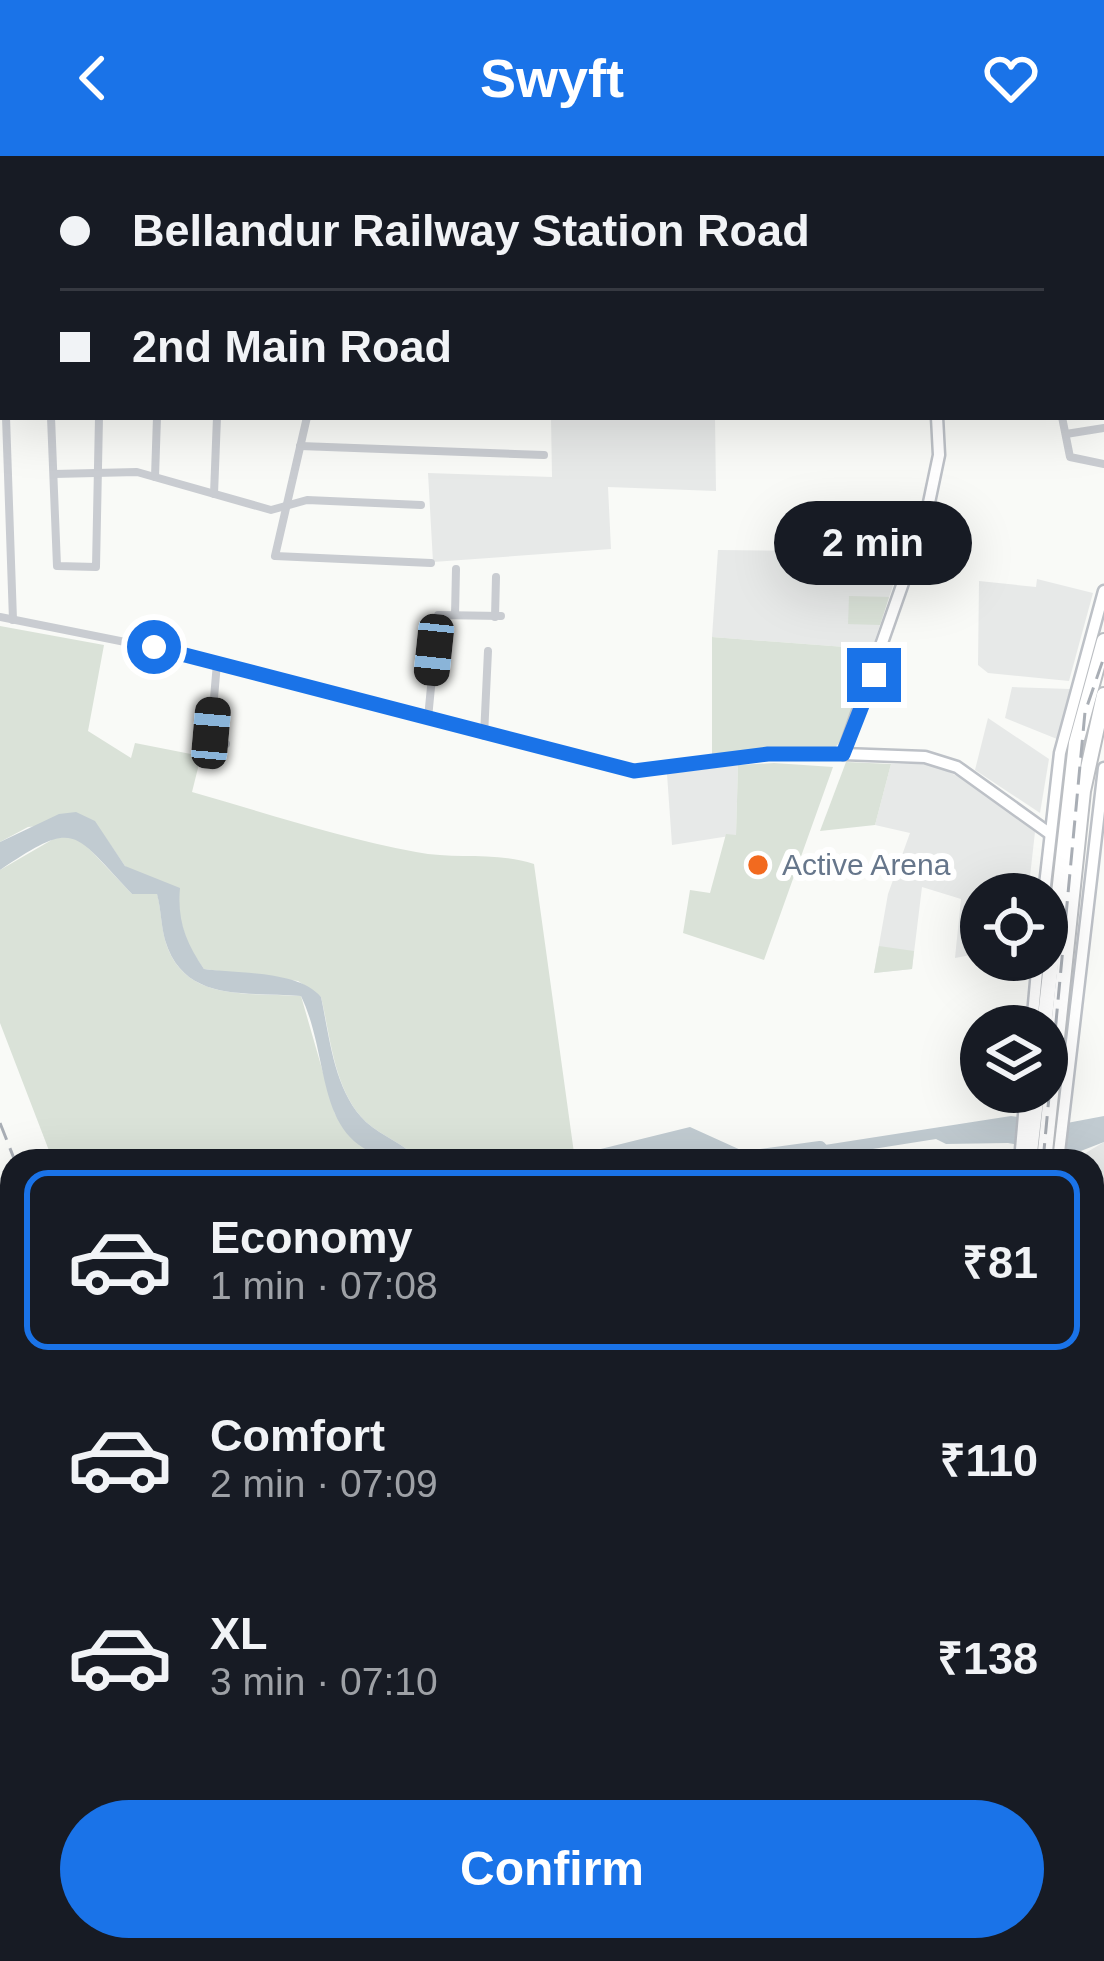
<!DOCTYPE html>
<meta charset="utf-8">
<style>
:root{--surface:#171b24;--page:#20242c;--text:#f1f3f6;--muted:#9ea1a6;--line:#363941;--accent:#1a73e8}
body{margin:0;font-family:Arial,sans-serif;background:var(--page);color:var(--text);height:100vh;display:flex;flex-direction:column;font-size:45px;white-space:nowrap}
*{box-sizing:border-box;margin:0}
p{font-size:39px;color:var(--muted)}
.icon{flex:none;width:66px;height:66px;fill:none;stroke:currentColor;stroke-width:2;stroke-linecap:round;stroke-linejoin:round}
.map{position:relative;flex:1;overflow:hidden}
.panel{position:absolute;left:0px;top:993px;width:1104px;height:813px;display:flex;flex-direction:column;background:var(--surface);border-radius:36px 36px 0 0;box-shadow:0 12px 48px #0002}
.panel>*{flex:none}
.banner{position:absolute;left:0px;top:0px;width:1104px;height:264px;box-shadow:0 12px 48px #0002;display:grid;align-content:center;height:264px;padding:0 60px;background:var(--surface)}
.tools{position:absolute;left:960px;top:717px;display:grid;gap:24px}
.tools a{display:grid;place-items:center;width:108px;height:108px;border-radius:50%;background:var(--surface);box-shadow:0 12px 48px #0002;font-size:60px}
.end{position:absolute;width:54px;height:54px;margin:-27px;border:15px solid #1a73e8;background:#fff;box-shadow:0 0 0 6px #fff}
.from{border-radius:50%}
.bubble{position:absolute;height:84px;border-radius:42px;background:var(--surface);box-shadow:0 12px 48px #0002;font-size:39px;font-weight:700;line-height:84px;text-align:center}
.car{position:absolute;width:36px;height:72px;margin:-36px -18px;border-radius:15px;box-shadow:0 0 9px 3px #0007;background:linear-gradient(#222 24%,#8ab4d8 0 40%,#222 0 76%,#8ab4d8 0 86%,#222 0)}
.banner b{display:flex;align-items:center;gap:42px;height:114px;font-size:45px}
.banner b+b{border-top:3px solid var(--line)}
.banner i{width:30px;height:30px;background:var(--text)}
ul{padding:21px 0 0;list-style:none}
li{display:flex;align-items:center;gap:36px;height:180px;margin:0 24px 18px;padding:0 36px;border:6px solid transparent;border-radius:24px}
li div{flex:1}
li b{display:block;font-size:45px}
li em{font-style:normal;font-weight:700}
li.on{border-color:var(--accent)}
li>.icon{width:108px;height:108px;stroke-width:1.5}
.button{display:flex;gap:24px;margin-top:auto;padding:24px 60px}
.button a{flex:1;height:138px;border-radius:72px;background:var(--accent);color:#fff;font-size:48px;font-weight:700;line-height:138px;text-align:center}
header{display:flex;justify-content:space-between;align-items:center;height:156px;padding:0 60px;background:var(--accent);color:#fff;font-size:54px;font-weight:700}
.map>svg:first-child{display:block}
.built{fill:#e7e9e8}
.green{fill:#dae2d8}
.water{fill:#c1cbd1}
.lines{fill:none;stroke-linecap:round;stroke-linejoin:round}
.river{stroke:#c1cbd1;stroke-width:14}
.secondary-casing{stroke:#bdc1c7;stroke-width:15}
.highway-casing{stroke:#bbbec2;stroke-width:18}
.street{stroke:#c9ccd1;stroke-width:8}
.secondary{stroke:#fff;stroke-width:10}
.highway{stroke:#fff;stroke-width:14}
.rail{stroke:#a9aeb5;stroke-width:3;stroke-dasharray:18 9;stroke-linecap:butt}
.route{stroke:#1a73e8;stroke-width:15}
.poi-dot{fill:#f26a1f;stroke:#fff;stroke-width:4.5}
.labels{text-anchor:middle;stroke-width:12;stroke-linejoin:round;paint-order:stroke}
.poi-label{font-size:30px;fill:#66768b;stroke:#fff;text-anchor:start}
</style>
<header><svg class="icon" aria-label="back" viewBox="0 0 24 24"><path d="M15 5l-7 7 7 7"/></svg>Swyft<svg class="icon" aria-label="heart" viewBox="0 0 24 24"><path d="M12 20l-8-8c-3-5 5-10 8-4 3-6 11-1 8 4z"/></svg></header>
<div class="map">
<svg width="1104" height="1805" viewBox="0 0 1104 1805">
<rect width="100%" height="100%" fill="#f9faf7"/>
<g class="built">
<polygon points="551,261 715,261 716,335 608,331 611,393 433,406 428,317 552,321"/>
<polygon points="718,394 904,396 872,493 712,481"/>
<polygon points="1037,423 1093,437 1069,525 988,517 978,509 979,425 1036,431"/>
<polygon points="1012,531 1070,533 1057,583 1005,562"/>
<polygon points="988,562 1049,603 1040,657 975,614"/>
<polygon points="891,608 933,608 977,630 1035,676 1028,738 981,738 981,797 955,802 961,743 922,731 912,813 874,817 888,738 910,677 875,669"/>
<polygon points="738,609 736,679 672,689 667,618"/>
<polygon points="1104,986 1104,1163 1092,1081 1092,1005 1067,1005 1067,998 1084,998"/>
<polygon points="1104,1183 1104,1238 1092,1235 1092,1184"/>
<polygon points="1092,1246 1104,1249 1104,1385 1092,1383"/>
<polygon points="1092,1503 1104,1504 1104,1567 1092,1567"/>
<polygon points="1104,1580 1104,1660 1092,1660 1092,1580"/>
<polygon points="1092,1680 1104,1680 1104,1761 1092,1762"/>
</g>
<g class="green">
<polygon points="849,440 889,441 880,469 848,468"/>
<path d="M0,470L104,489L88,575L131,602L135,587L201,600L192,636C266,657 340,682 416,696C456,704 494,695 534,708L574,997L552,1005H420C404,987 383,981 366,966C334,935 331,883 321,841L298,825L204,813L188,790L178,755L125,710L94,665L28,671L0,686Z"/>
<polygon points="712,481 872,493 843,582 834,593 712,598"/>
<polygon points="846,606 891,608 875,669 820,675"/>
<polygon points="774,607 833,611 764,804 683,777 690,734 710,737 726,678 736,679 738,609"/>
<path d="M62,678L81,684L132,738L157,737C161,753 161,769 165,784C183,847 247,836 301,840L335,958L385,1005H53L0,867V714Z"/>
<polygon points="879,790 914,795 912,813 874,817"/>
</g>
<g class="water">
<path d="M76,656L95,665L125,710L180,732C177,764 186,787 204,813C238,818 298,814 321,841C330,883 334,935 366,966C383,981 404,987 420,1005C309,1005 335,911 301,840C247,835 184,848 165,784C161,770 161,753 157,738H132C72,675 77,662 0,714V686L59,658Z"/>
<polygon points="1011,960 1067,967 1104,960 1104,986 1073,998 1008,987 946,988 936,983 797,1005 552,1005 690,971 754,1000"/>
</g>
<g class="lines">
<polyline class="river" points="753,1001 820,992"/>
<defs>
<g id="secondary">
<polyline points="451,0 477,3"/>
<polyline points="892,0 892,3"/>
<polyline points="902,0 915,3"/>
<polyline points="828,3 856,0"/>
<polyline points="1101,45 1104,45"/>
<polyline points="843,598 926,361 939,299 937,261"/>
<polyline points="843,598 925,601 957,611 1049,677"/>
<polyline points="1044,738 1060,597 1104,435"/>
<polyline points="1032,870 1038,804"/>
<polyline points="1020,1005 1026,936"/>
<polyline points="1058,1005 1104,612"/>
<polyline points="1092,1241 1104,1244"/>
<polyline points="0,1517 12,1514"/>
<polyline points="0,1680 12,1690"/>
<polyline points="129,1794 138,1805"/>
<polyline points="1009,1805 1010,1794"/>
<polyline points="1059,1805 1060,1794"/>
</g>
<g id="highway">
<polyline points="1044,870 1076,587 1104,485"/>
<polyline points="1029,1005 1037,936"/>
<polyline points="1044,1005 1083,635 1104,539"/>
<polyline points="1029,1805 1030,1794"/>
<polyline points="1045,1805 1045,1794"/>
</g>
</defs>
<use href="#secondary" class="secondary-casing"/>
<use href="#highway" class="highway-casing"/>
<g class="street">
<polyline points="84,0 84,3"/>
<polyline points="15,3 15,0"/>
<polyline points="334,3 334,0"/>
<polyline points="528,3 528,0"/>
<polyline points="705,3 705,0"/>
<polyline points="1011,3 1011,0"/>
<polyline points="0,57 3,57"/>
<polyline points="0,149 3,201"/>
<polyline points="1101,166 1104,166"/>
<polyline points="6,261 13,464"/>
<polyline points="51,261 57,410 96,411 99,261"/>
<polyline points="307,261 275,400 431,407"/>
<polyline points="1062,261 1070,301 1104,308"/>
<polyline points="1066,278 1104,272"/>
<polyline points="300,290 544,299"/>
<polyline points="54,318 137,316 271,354 307,344 421,349"/>
<polyline points="155,321 157,261"/>
<polyline points="214,338 217,261"/>
<polyline points="455,459 456,413"/>
<polyline points="0,461 165,494 634,615 768,598 843,598"/>
<polyline points="495,461 496,421"/>
<polyline points="217,507 211,577 215,586 226,588"/>
<polyline points="428,562 438,459 501,460"/>
<polyline points="484,580 488,495"/>
<polyline points="0,1080 12,1169"/>
<polyline points="10,1238 12,1195"/>
<polyline points="0,1279 12,1279"/>
<polyline points="3,1315 6,1357"/>
<polyline points="0,1453 12,1452"/>
<polyline points="1092,1454 1104,1454"/>
<polyline points="0,1499 12,1497"/>
<polyline points="0,1533 12,1583"/>
<polyline points="0,1622 12,1619"/>
<polyline points="0,1671 12,1668"/>
<polyline points="1092,1677 1104,1677"/>
<polyline points="0,1726 6,1725"/>
<polyline points="0,1759 12,1756"/>
<polyline points="0,1785 12,1782"/>
<polyline points="13,1794 15,1805"/>
<polyline points="390,1794 392,1805"/>
<polyline points="441,1794 443,1805"/>
<polyline points="489,1794 491,1805"/>
<polyline points="534,1794 536,1805"/>
<polyline points="589,1803 1010,1796"/>
<polyline points="102,1805 123,1794"/>
<polyline points="272,1805 302,1802"/>
<polyline points="562,1805 570,1794"/>
</g>
<use href="#secondary" class="secondary"/>
<use href="#highway" class="highway"/>
<g class="rail">
<polyline points="0,967 15,1005"/>
<polyline points="1043,1005 1085,556 1104,501"/>
<polyline points="315,1794 320,1805"/>
<polyline points="1031,1805 1031,1794"/>
</g>
</g>
<g class="lines">
<polyline class="route" points="154,491 634,615 768,598 843,598 874,519"/>
</g>
<circle class="poi-dot" cx="758" cy="709" r="12"/>
<g class="labels">
<g class="poi-label">
<text x="782" y="719">Active Arena</text>
</g>
</g>
</svg>
<div class="tools">
<a><svg class="icon" aria-label="locate" viewBox="0 0 24 24"><circle cx="12" cy="12" r="6"/><path d="M12 2v4M12 18v4M2 12h4M18 12h4"/></svg></a>
<a><svg class="icon" aria-label="layers" viewBox="0 0 24 24"><path d="M12 4l9 5-9 5-9-5zM3 14l9 5 9-5"/></svg></a>
</div>
<i class="end from" style="left:154px;top:491px"></i>
<i class="end" style="left:874px;top:519px"></i>
<div class="bubble" style="left:774px;top:345px;width:198px">2 min</div>
<i class="car" style="left:434px;top:494px;rotate:186deg"></i>
<i class="car" style="left:211px;top:577px;rotate:5deg"></i>
<div class="banner">
<b><i class="from"></i>Bellandur Railway Station Road</b>
<b><i></i>2nd Main Road</b>
</div>
<section class="panel">
<ul>
<li class="on"><svg class="icon" aria-label="car" viewBox="0 0 24 24"><path d="M5 17H2v-5l4-1 3-4h7l3 4 3 1v5h-3M9 17h6M6 11h13"/><circle cx="7" cy="17" r="2"/><circle cx="17" cy="17" r="2"/></svg><div><b>Economy</b><p>1 min · 07:08</p></div><em>₹81</em></li>
<li><svg class="icon" aria-label="car" viewBox="0 0 24 24"><path d="M5 17H2v-5l4-1 3-4h7l3 4 3 1v5h-3M9 17h6M6 11h13"/><circle cx="7" cy="17" r="2"/><circle cx="17" cy="17" r="2"/></svg><div><b>Comfort</b><p>2 min · 07:09</p></div><em>₹110</em></li>
<li><svg class="icon" aria-label="car" viewBox="0 0 24 24"><path d="M5 17H2v-5l4-1 3-4h7l3 4 3 1v5h-3M9 17h6M6 11h13"/><circle cx="7" cy="17" r="2"/><circle cx="17" cy="17" r="2"/></svg><div><b>XL</b><p>3 min · 07:10</p></div><em>₹138</em></li>
</ul>
<div class="button"><a>Confirm</a></div>
</section>
</div>
